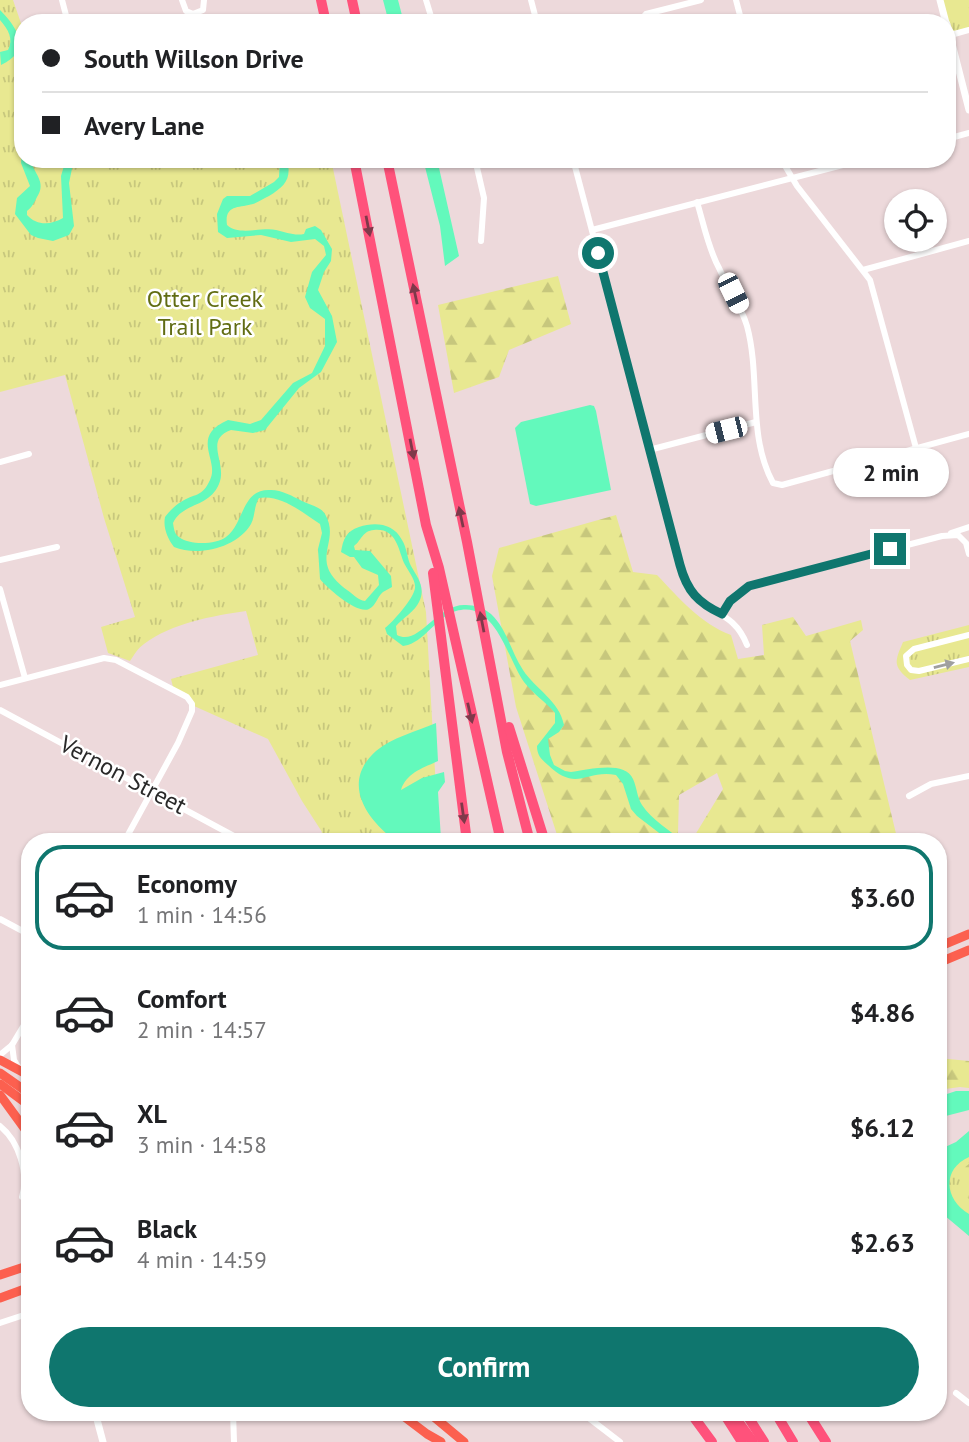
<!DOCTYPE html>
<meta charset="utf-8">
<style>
:root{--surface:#fff;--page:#f2f2f2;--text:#202124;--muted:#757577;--line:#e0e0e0;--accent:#0f766e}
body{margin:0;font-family:"PT Sans",sans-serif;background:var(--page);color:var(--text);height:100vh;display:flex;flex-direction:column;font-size:26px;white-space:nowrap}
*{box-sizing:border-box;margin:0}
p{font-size:23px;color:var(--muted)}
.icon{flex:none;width:38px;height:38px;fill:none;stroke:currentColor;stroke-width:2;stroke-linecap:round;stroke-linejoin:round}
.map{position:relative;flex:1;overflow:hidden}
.drawer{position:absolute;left:21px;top:833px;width:926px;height:588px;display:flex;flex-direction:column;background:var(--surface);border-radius:28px;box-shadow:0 2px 5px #0004}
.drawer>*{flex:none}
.banner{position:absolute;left:14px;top:14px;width:942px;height:154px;border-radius:28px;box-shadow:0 2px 5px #0004;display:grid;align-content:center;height:154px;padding:0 28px;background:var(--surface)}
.fabs{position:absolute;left:884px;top:189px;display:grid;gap:14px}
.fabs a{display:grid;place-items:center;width:63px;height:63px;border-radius:50%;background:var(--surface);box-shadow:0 2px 5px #0004;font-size:35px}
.end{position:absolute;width:32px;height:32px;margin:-16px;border:9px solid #0f766e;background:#fff;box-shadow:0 0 0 4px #fff}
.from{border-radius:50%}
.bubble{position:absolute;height:49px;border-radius:24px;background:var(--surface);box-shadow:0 2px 5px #0004;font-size:23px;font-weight:700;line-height:49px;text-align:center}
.car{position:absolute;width:21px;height:42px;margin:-21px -10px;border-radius:9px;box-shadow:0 0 5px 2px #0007;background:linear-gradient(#fff 24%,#345 0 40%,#fff 0 76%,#345 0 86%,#fff 0)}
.banner b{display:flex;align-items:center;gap:24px;height:66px;font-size:26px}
.banner b+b{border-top:2px solid var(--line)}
.banner i{width:18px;height:18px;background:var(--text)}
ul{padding:12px 0 0;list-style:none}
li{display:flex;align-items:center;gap:21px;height:105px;margin:0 14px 10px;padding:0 14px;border:4px solid transparent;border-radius:28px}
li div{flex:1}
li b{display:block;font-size:26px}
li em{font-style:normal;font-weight:700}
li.selected{border-color:var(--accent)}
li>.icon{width:63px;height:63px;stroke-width:1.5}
.button{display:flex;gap:14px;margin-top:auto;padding:14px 28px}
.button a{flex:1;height:80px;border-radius:42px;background:var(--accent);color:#fff;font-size:28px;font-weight:700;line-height:80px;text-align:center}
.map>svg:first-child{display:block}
.grass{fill:url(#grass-tufts)}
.forest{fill:url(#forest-firs)}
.water{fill:#63f9bc}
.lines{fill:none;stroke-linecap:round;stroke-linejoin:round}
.minor{stroke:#fff;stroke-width:6}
.tertiary{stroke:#fff;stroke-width:7}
.primary{stroke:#fc604f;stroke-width:9}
.motorway{stroke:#ff527b;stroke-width:10}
.oneway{fill:#7f394a}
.oneway2{fill:#9f9f9f}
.route{stroke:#0f766e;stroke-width:9}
.labels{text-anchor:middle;stroke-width:5;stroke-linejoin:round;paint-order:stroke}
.park-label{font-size:24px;fill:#616c13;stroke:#fff}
.street-label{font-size:24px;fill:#292929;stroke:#fff}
</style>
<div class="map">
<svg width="969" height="1442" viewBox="0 0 969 1442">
<defs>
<pattern id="grass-tufts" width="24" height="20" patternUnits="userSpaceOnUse" patternTransform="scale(1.75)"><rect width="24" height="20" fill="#e8e891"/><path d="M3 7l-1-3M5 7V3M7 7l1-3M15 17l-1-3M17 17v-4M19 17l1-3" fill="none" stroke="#c7c77d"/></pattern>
<pattern id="forest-firs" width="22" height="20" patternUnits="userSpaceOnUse" patternTransform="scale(1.75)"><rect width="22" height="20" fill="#e8e891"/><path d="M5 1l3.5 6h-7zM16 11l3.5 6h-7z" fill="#c7c77d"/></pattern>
</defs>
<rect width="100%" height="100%" fill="#edd9db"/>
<g class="grass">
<path d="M0,0H13L23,29V159H331L426,612L439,842H318L322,832L302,801L268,739L194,706L173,687L171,679L258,655L246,611C212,616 172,623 144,644C138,648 134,655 130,661L108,653L101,627L135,617L104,518L65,375L0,392Z"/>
<polygon points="940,0 969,0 969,30 950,36"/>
<path d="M969,625V667L910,680C892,666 895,661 903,642Z"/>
<polygon points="969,1144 969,1222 938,1181"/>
</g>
<g class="forest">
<polygon points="558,276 571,324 509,350 499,377 454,393 438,305"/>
<path d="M616,515L633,572L657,575C679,598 701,624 731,635L738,659L764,655L762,625L793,617L806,636L861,620L863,630L850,641L898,842H600L695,835L723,789L717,773L679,795L678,833L559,841L516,707L492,576L499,548Z"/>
<polygon points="938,1058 969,1061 969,1088 960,1087 938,1090"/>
<polygon points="969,1164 969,1199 966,1196 958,1172"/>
</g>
<g class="water">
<polygon points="383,0 398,0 404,23 389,23"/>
<path d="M0,10C18,28 32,51 1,65L0,52L8,50C14,39 8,29 0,20Z"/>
<path d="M23,141V159H30C34,174 47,182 37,197C34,203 32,207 27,211V215C37,226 51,225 63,218L61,176L66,159H74L69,183L74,226L69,235L53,241L38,238L31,235L15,214L17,198L30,186L21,163Z"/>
<path d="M280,159H287C292,179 285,186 269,196C264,198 259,202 253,204C240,208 224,204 227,225C238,236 262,227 276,230C286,232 294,236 304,234L306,229L315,226L321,230L332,249L331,261L324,272L318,290L332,316L337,342L321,372L299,388L265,430L253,433L231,430C203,440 228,463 219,484C209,508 183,502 173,523C174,528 174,534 179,537C189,545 215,545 226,537C245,523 241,488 271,490C282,490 292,496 302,501C309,505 320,506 325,514C342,543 306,560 347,590C353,594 358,600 365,601L379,585L378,575L362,568L354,557H350L341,552C343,540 346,531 359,527C375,522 393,523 402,540C407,548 407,558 411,566C418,578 426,588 419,602C415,611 403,618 396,626L397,635C419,647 437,603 466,605C474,605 484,608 491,614C507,629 511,652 523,670C536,690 559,700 564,725L559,732L548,739L550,755L554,765L565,771L571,772C588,770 625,760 633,779C637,788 637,797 642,805C652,820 670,830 683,842H671L637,816L631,809L623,784L616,775C586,769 577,793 548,765C541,759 537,755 537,746L555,723V713C546,702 533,694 524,682C508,660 495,599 456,611C437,617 426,639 408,645L403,646L387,634L385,628C393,622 414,598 415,588C416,580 408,571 404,563C398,548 396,528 374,530C362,531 362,540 354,546L355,550L370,551L391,576L392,587C389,589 386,590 383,592C377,597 376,606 369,609C358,615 327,588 320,579L318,549L322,533L320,524C303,513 281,494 259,498C254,506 255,517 251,524C237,548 198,557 174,547C167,538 163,527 165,517C169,512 175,505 181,502C194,493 202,498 210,480C220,460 189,437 228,420L250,424L261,420L293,383L312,373L325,346V319L310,308L305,297L312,272L326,255L324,246L315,239L291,242L261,235L227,238L218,232L217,214L223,199L227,196H250L274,182L279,177Z"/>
<polygon points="423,159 437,159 459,256 445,266 440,226"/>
<polygon points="590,405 594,406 596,411 611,490 536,506 530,504 515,428 521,422"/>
<path d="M436,723L438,761C423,768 406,773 401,790L422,778L444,772L445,782L438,792L441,839L397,842C367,820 340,783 376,751C391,738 417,731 436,723Z"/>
<polygon points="956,1091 969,1091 969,1110 938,1118 938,1097"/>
<path d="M969,1131V1157C942,1169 944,1199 969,1214V1236L938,1210V1158L943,1148L956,1142Z"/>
</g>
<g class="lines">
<g class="minor">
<polyline points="62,0 68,23"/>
<polyline points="182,0 186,11 193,14 203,10 204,0"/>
<polyline points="426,0 433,23"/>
<polyline points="531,0 537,23"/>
<polyline points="736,0 742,23"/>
<polyline points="638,23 646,14 701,0"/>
<polyline points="947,36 969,30"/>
<polyline points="947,139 969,133"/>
<polyline points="475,159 484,198 481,241"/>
<path d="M573,159L685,582C702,617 732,606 747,645"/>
<polyline points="781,159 797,186 870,280 916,448"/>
<path d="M697,202C704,225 708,248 719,268C728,288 741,305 747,326C761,378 747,435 773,483L782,485L969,434"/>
<polyline points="592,230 866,159"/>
<polyline points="863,270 969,241"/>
<polyline points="649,450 756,422"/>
<polyline points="0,462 29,454"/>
<polyline points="951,533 969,527"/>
<polyline points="0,560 57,547"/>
<polyline points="0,589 25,678"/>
<polyline points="722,614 736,594 749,586 942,536 958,535 966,543 969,554"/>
<polyline points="969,635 914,649 906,656 907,665 911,670 919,671 969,659"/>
<polyline points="0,685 104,658 116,660 187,697 192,704 192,711 178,743 124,842"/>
<polyline points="0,710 245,842"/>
<polyline points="909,796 931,784 969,776"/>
<polyline points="0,919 30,935"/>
<polyline points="12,1045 14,1060 19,1068"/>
<polyline points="0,1055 12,1045 30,1015"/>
<path d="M0,1126C19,1141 29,1174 22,1197"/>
<polyline points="0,1323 30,1313"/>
<polyline points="956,1393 969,1403"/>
<polyline points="233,1412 234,1442"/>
<polyline points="581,1412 620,1442"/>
</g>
<g class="tertiary">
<polyline points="940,0 946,23"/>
<polyline points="947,24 969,110"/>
<polyline points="95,1412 103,1442"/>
</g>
<g class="primary">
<polyline points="938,947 969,934"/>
<polyline points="938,963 969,950"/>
<polyline points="0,1060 30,1076"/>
<polyline points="0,1073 30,1094"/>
<polyline points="0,1084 30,1106"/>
<polyline points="0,1095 30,1136"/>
<polyline points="0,1275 30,1265"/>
<polyline points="0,1298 30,1287"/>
<polyline points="398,1412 427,1434 441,1442"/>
<polyline points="428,1412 464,1442"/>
</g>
<g class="motorway">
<polyline points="321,0 326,23"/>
<polyline points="352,0 357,23"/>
<polyline points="354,159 426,525 439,568 501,842"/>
<polyline points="387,159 467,542 507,752 530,842"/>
<polyline points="433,573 467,842"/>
<polyline points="509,727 545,842"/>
<polyline points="690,1412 712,1442"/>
<polyline points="723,1412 742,1442"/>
<polyline points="731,1412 753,1442"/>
<polyline points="745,1412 764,1442"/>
<polyline points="775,1412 793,1442"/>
<polyline points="807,1412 826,1442"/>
</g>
</g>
<defs><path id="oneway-solid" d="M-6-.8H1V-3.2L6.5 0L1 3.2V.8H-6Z" transform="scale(1.75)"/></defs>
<g class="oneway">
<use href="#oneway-solid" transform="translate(368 226) rotate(79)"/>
<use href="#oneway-solid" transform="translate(415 294) rotate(-102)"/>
<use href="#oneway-solid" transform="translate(412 449) rotate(79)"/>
<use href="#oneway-solid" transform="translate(461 517) rotate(-102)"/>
<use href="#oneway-solid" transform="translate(482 622) rotate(-101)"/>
<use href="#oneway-solid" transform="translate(470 713) rotate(77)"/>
<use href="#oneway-solid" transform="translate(463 813) rotate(82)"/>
</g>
<use class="oneway2" href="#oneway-solid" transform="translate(944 665) rotate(-14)"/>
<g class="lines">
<path class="route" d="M598,253L680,565C687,591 698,603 722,614L730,601L749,586L890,549"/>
</g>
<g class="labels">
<g class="park-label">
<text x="205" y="307">Otter Creek<tspan x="205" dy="28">Trail Park</tspan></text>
</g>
<g class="street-label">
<text transform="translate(123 775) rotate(28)" y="8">Vernon Street</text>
</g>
</g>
</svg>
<div class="fabs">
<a><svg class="icon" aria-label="locate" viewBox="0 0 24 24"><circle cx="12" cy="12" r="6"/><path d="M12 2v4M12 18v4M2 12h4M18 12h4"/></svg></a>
</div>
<i class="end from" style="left:598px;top:253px"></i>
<i class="end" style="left:890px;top:549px"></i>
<div class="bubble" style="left:833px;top:448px;width:116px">2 min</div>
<i class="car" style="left:733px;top:293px;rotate:154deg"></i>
<i class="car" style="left:726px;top:430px;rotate:256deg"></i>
<div class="banner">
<b><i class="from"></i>South Willson Drive</b>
<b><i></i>Avery Lane</b>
</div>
<section class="drawer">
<ul>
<li class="selected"><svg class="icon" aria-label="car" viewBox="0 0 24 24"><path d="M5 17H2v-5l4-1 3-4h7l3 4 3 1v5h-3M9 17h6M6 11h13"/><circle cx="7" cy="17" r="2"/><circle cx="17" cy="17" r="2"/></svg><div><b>Economy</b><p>1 min · 14:56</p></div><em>$3.60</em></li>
<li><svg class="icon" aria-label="car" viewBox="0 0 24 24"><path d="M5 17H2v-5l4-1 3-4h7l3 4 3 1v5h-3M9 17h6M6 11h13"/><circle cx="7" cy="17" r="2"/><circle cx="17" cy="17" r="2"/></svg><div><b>Comfort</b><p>2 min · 14:57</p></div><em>$4.86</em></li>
<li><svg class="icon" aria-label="car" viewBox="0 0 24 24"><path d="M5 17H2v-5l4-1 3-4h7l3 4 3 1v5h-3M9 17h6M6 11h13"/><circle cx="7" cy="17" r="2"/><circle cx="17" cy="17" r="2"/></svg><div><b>XL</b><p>3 min · 14:58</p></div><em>$6.12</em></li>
<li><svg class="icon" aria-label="car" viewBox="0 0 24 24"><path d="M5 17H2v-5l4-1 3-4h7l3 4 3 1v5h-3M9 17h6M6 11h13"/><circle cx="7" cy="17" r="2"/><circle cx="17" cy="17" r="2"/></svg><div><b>Black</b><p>4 min · 14:59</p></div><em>$2.63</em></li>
</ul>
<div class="button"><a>Confirm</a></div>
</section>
</div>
